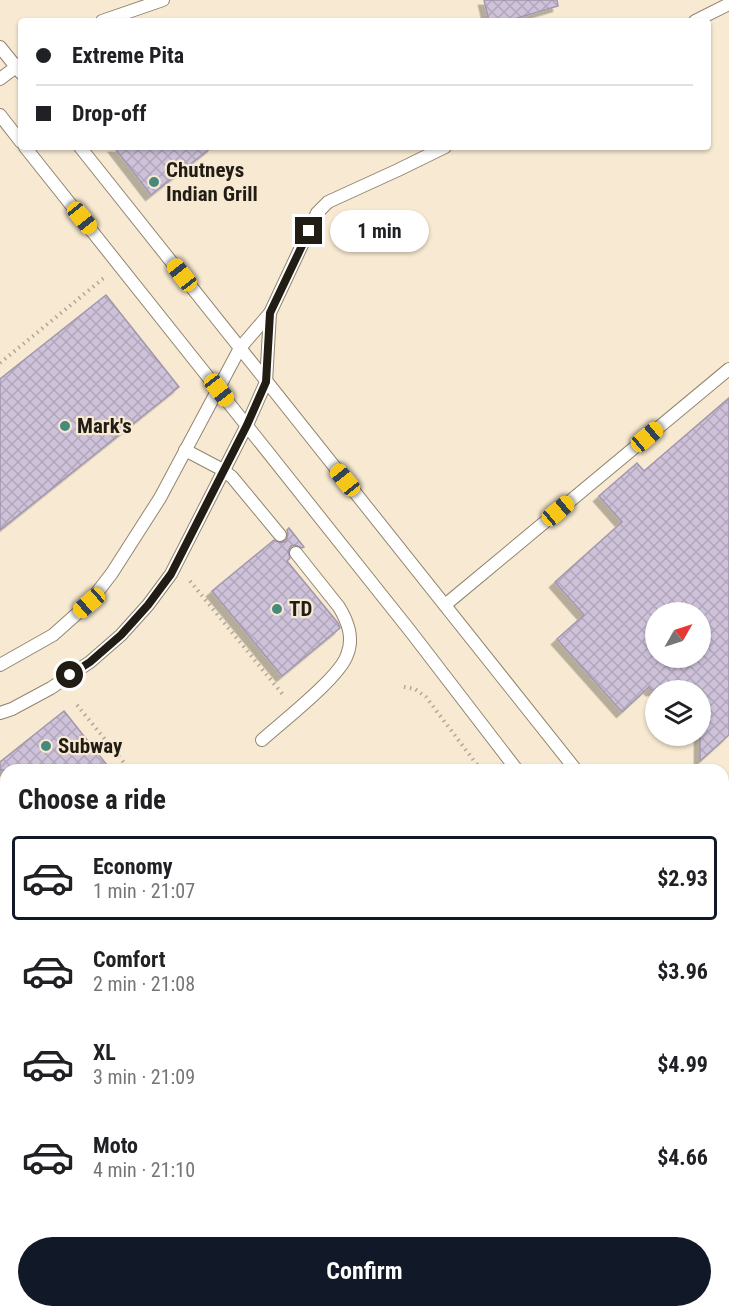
<!DOCTYPE html>
<meta charset="utf-8">
<style>
:root{--surface:#fff;--page:#f6f6f6;--text:#202124;--muted:#757577;--line:#e0e0e0;--accent:#111827}
body{margin:0;font-family:"Roboto Condensed",sans-serif;background:var(--page);color:var(--text);height:100vh;display:flex;flex-direction:column;font-size:22px;white-space:nowrap}
*{box-sizing:border-box;margin:0}
p{font-size:20px;color:var(--muted)}
.icon{flex:none;width:33px;height:33px;fill:none;stroke:currentColor;stroke-width:2;stroke-linecap:round;stroke-linejoin:round}
.map{position:relative;flex:1;overflow:hidden}
.drawer{position:absolute;left:0px;top:764px;width:729px;height:554px;display:flex;flex-direction:column;background:var(--surface);border-radius:18px 18px 0 0;box-shadow:0 2px 4px #0004}
.drawer>*{flex:none}
.guide{position:absolute;left:18px;top:18px;width:693px;height:132px;border-radius:6px;box-shadow:0 2px 4px #0004;display:grid;align-content:center;height:132px;padding:0 18px;background:var(--surface)}
.needle{width:39px;rotate:51deg}
.fabs{position:absolute;left:645px;top:602px;display:grid;gap:12px}
.fabs a{display:grid;place-items:center;width:66px;height:66px;border-radius:50%;background:var(--surface);box-shadow:0 2px 4px #0004;font-size:30px}
.end{position:absolute;width:27px;height:27px;margin:-14px;border:8px solid #211c14;background:#fff;box-shadow:0 0 0 3px #fff}
.from{border-radius:50%}
.bubble{position:absolute;height:42px;border-radius:21px;background:var(--surface);box-shadow:0 2px 4px #0004;font-size:20px;font-weight:700;line-height:42px;text-align:center}
.car{position:absolute;width:18px;height:36px;margin:-18px -9px;border-radius:8px;box-shadow:0 0 4px 2px #0007;background:linear-gradient(#f5c518 24%,#345 0 40%,#f5c518 0 76%,#345 0 86%,#f5c518 0)}
.guide b{display:flex;align-items:center;gap:21px;height:57px;font-size:22px}
.guide b+b{border-top:2px solid var(--line)}
.guide i{width:15px;height:15px;background:var(--text)}
ul{padding:0;list-style:none}
li{display:flex;align-items:center;gap:18px;height:84px;margin:0 12px 9px;padding:0 6px;border:3px solid transparent;border-radius:6px}
li div{flex:1}
li b{display:block;font-size:22px}
li em{font-style:normal;font-weight:700}
li.active{border-color:var(--accent)}
li>.icon{width:54px;height:54px;stroke-width:1.5}
h2{padding:0 18px;font-size:27px;line-height:72px}
.button{display:flex;gap:12px;margin-top:auto;padding:12px 18px}
.button a{flex:1;height:69px;border-radius:36px;background:var(--accent);color:#fff;font-size:24px;font-weight:700;line-height:69px;text-align:center}
.map>svg:first-child{display:block}
.building{fill:url(#building-cross-hatch);stroke:#a397ae;stroke-width:1.5;fill-rule:evenodd;filter:url(#shadow)}
.lines{fill:none;stroke-linecap:round;stroke-linejoin:round}
.lane-casing{stroke:#92856f;stroke-width:14}
.secondary-casing{stroke:#92856f;stroke-width:34}
.path{stroke:#b2a795;stroke-width:4;stroke-dasharray:1.5 4.5;stroke-linecap:butt}
.lane{stroke:#fff;stroke-width:12}
.secondary{stroke:#fff;stroke-width:33}
.route{stroke:#211c14;stroke-width:8}
.poi-dot{fill:#47897a;stroke:#f8ead2;stroke-width:2}
.labels{text-anchor:middle;stroke-width:4.5;stroke-linejoin:round;paint-order:stroke}
.poi-label{font-size:21px;font-weight:bold;fill:#211c14;stroke:#f8ead2;text-anchor:start}
</style>
<div class="map">
<svg width="729" height="1316" viewBox="0 0 729 1316">
<defs>
<pattern id="building-cross-hatch" width="8" height="8" patternUnits="userSpaceOnUse" patternTransform="scale(1.5)"><rect width="8" height="8" fill="#cec2da"/><path d="M0 0l8 8M0 8l8-8" fill="none" stroke="#b1a6ba"/></pattern>
<filter id="shadow"><feDropShadow dx="-5.5" dy="5.5" stdDeviation="0" flood-color="#0004"/></filter>
</defs>
<rect width="100%" height="100%" fill="#f8ead2"/>
<g class="building">
<polygon points="484,0 557,0 558,6 507,21 489,21"/>
<polygon points="114,147 212,147 151,195"/>
<polygon points="106,295 179,387 0,530 0,379"/>
<path d="M729,398V735L700,761V690H651L649,687L622,712L557,639L584,615L555,582L622,522L599,496L637,463L644,471ZM656,612H700V657H656Z"/>
<polygon points="289,528 304,547 302,548 295,545 291,546 288,551 290,558 287,561 338,623 340,628 282,676 212,591 274,540 281,543 286,541 288,534 287,530"/>
<polygon points="64,711 111,770 0,770 0,762"/>
</g>
<g class="lines">
<defs>
<g id="lane">
<polyline points="102,21 163,0"/>
<polyline points="695,21 729,4"/>
<polyline points="0,47 21,73"/>
<polyline points="0,79 20,64"/>
<polyline points="0,115 21,142"/>
<polyline points="25,147 411,632 517,770"/>
<polyline points="80,147 576,770"/>
<polyline points="185,450 223,470 232,477 280,535"/>
<polyline points="445,605 729,369"/>
<polyline points="0,665 53,635 89,603 112,573 160,498 240,348 270,313 317,213 328,202 398,170 445,147"/>
<polyline points="0,713 12,709 51,688 90,662 121,635 148,605 171,574 247,425 266,382 270,313"/>
<path d="M262,740C282,722 340,677 347,655C354,638 348,622 339,607L296,553"/>
<polyline points="723,1265 729,1265"/>
<polyline points="106,1311 110,1316"/>
<polyline points="146,1316 153,1311"/>
<polyline points="634,1316 639,1311"/>
</g>
<g id="secondary">
<polyline points="723,972 729,966"/>
<polyline points="723,1037 729,1045"/>
<polyline points="321,1316 327,1311"/>
<polyline points="371,1316 376,1311"/>
<polyline points="455,1316 461,1311"/>
</g>
</defs>
<use href="#lane" class="lane-casing"/>
<use href="#secondary" class="secondary-casing"/>
<g class="path">
<polyline points="0,363 105,277"/>
<polyline points="190,581 284,696"/>
<polyline points="404,687 415,689 426,697 481,770"/>
<polyline points="77,705 130,770"/>
<polyline points="0,855 6,863"/>
<polyline points="723,900 729,893"/>
<polyline points="724,1307 728,1316"/>
<polyline points="561,1311 566,1316"/>
<polyline points="233,1316 239,1311"/>
</g>
<use href="#lane" class="lane"/>
<use href="#secondary" class="secondary"/>
</g>
<g class="lines">
<polyline class="route" points="70,675 90,662 121,635 148,605 171,574 247,425 266,382 270,313 309,231"/>
</g>
<g class="poi-dot">
<circle cx="154" cy="182" r="6"/>
<circle cx="65" cy="426" r="6"/>
<circle cx="277" cy="609" r="6"/>
<circle cx="46" cy="746" r="6"/>
</g>
<g class="labels">
<g class="poi-label">
<text x="166" y="177">Chutneys<tspan x="166" dy="24">Indian Grill</tspan></text>
<text x="77" y="433">Mark's</text>
<text x="289" y="616">TD</text>
<text x="58" y="753">Subway</text>
</g>
</g>
</svg>
<div class="fabs">
<a><svg class="needle" viewBox="-14 -14 28 28"><path d="M0-13l5 13h-10z" fill="#e53935"/><path d="M0 13l5-13h-10z" fill="#757577"/></svg></a>
<a><svg class="icon" aria-label="layers" viewBox="0 0 24 24"><path d="M12 4l9 5-9 5-9-5zM3 14l9 5 9-5"/></svg></a>
</div>
<i class="end from" style="left:70px;top:675px"></i>
<i class="end" style="left:309px;top:231px"></i>
<div class="bubble" style="left:330px;top:210px;width:99px">1 min</div>
<i class="car" style="left:82px;top:218px;rotate:141deg"></i>
<i class="car" style="left:182px;top:275px;rotate:322deg"></i>
<i class="car" style="left:219px;top:390px;rotate:142deg"></i>
<i class="car" style="left:647px;top:437px;rotate:50deg"></i>
<i class="car" style="left:345px;top:480px;rotate:321deg"></i>
<i class="car" style="left:558px;top:511px;rotate:50deg"></i>
<i class="car" style="left:89px;top:603px;rotate:229deg"></i>
<div class="guide">
<b><i class="from"></i>Extreme Pita</b>
<b><i></i>Drop-off</b>
</div>
<section class="drawer">
<h2>Choose a ride</h2>
<ul>
<li class="active"><svg class="icon" aria-label="car" viewBox="0 0 24 24"><path d="M5 17H2v-5l4-1 3-4h7l3 4 3 1v5h-3M9 17h6M6 11h13"/><circle cx="7" cy="17" r="2"/><circle cx="17" cy="17" r="2"/></svg><div><b>Economy</b><p>1 min · 21:07</p></div><em>$2.93</em></li>
<li><svg class="icon" aria-label="car" viewBox="0 0 24 24"><path d="M5 17H2v-5l4-1 3-4h7l3 4 3 1v5h-3M9 17h6M6 11h13"/><circle cx="7" cy="17" r="2"/><circle cx="17" cy="17" r="2"/></svg><div><b>Comfort</b><p>2 min · 21:08</p></div><em>$3.96</em></li>
<li><svg class="icon" aria-label="car" viewBox="0 0 24 24"><path d="M5 17H2v-5l4-1 3-4h7l3 4 3 1v5h-3M9 17h6M6 11h13"/><circle cx="7" cy="17" r="2"/><circle cx="17" cy="17" r="2"/></svg><div><b>XL</b><p>3 min · 21:09</p></div><em>$4.99</em></li>
<li><svg class="icon" aria-label="car" viewBox="0 0 24 24"><path d="M5 17H2v-5l4-1 3-4h7l3 4 3 1v5h-3M9 17h6M6 11h13"/><circle cx="7" cy="17" r="2"/><circle cx="17" cy="17" r="2"/></svg><div><b>Moto</b><p>4 min · 21:10</p></div><em>$4.66</em></li>
</ul>
<div class="button"><a>Confirm</a></div>
</section>
</div>
